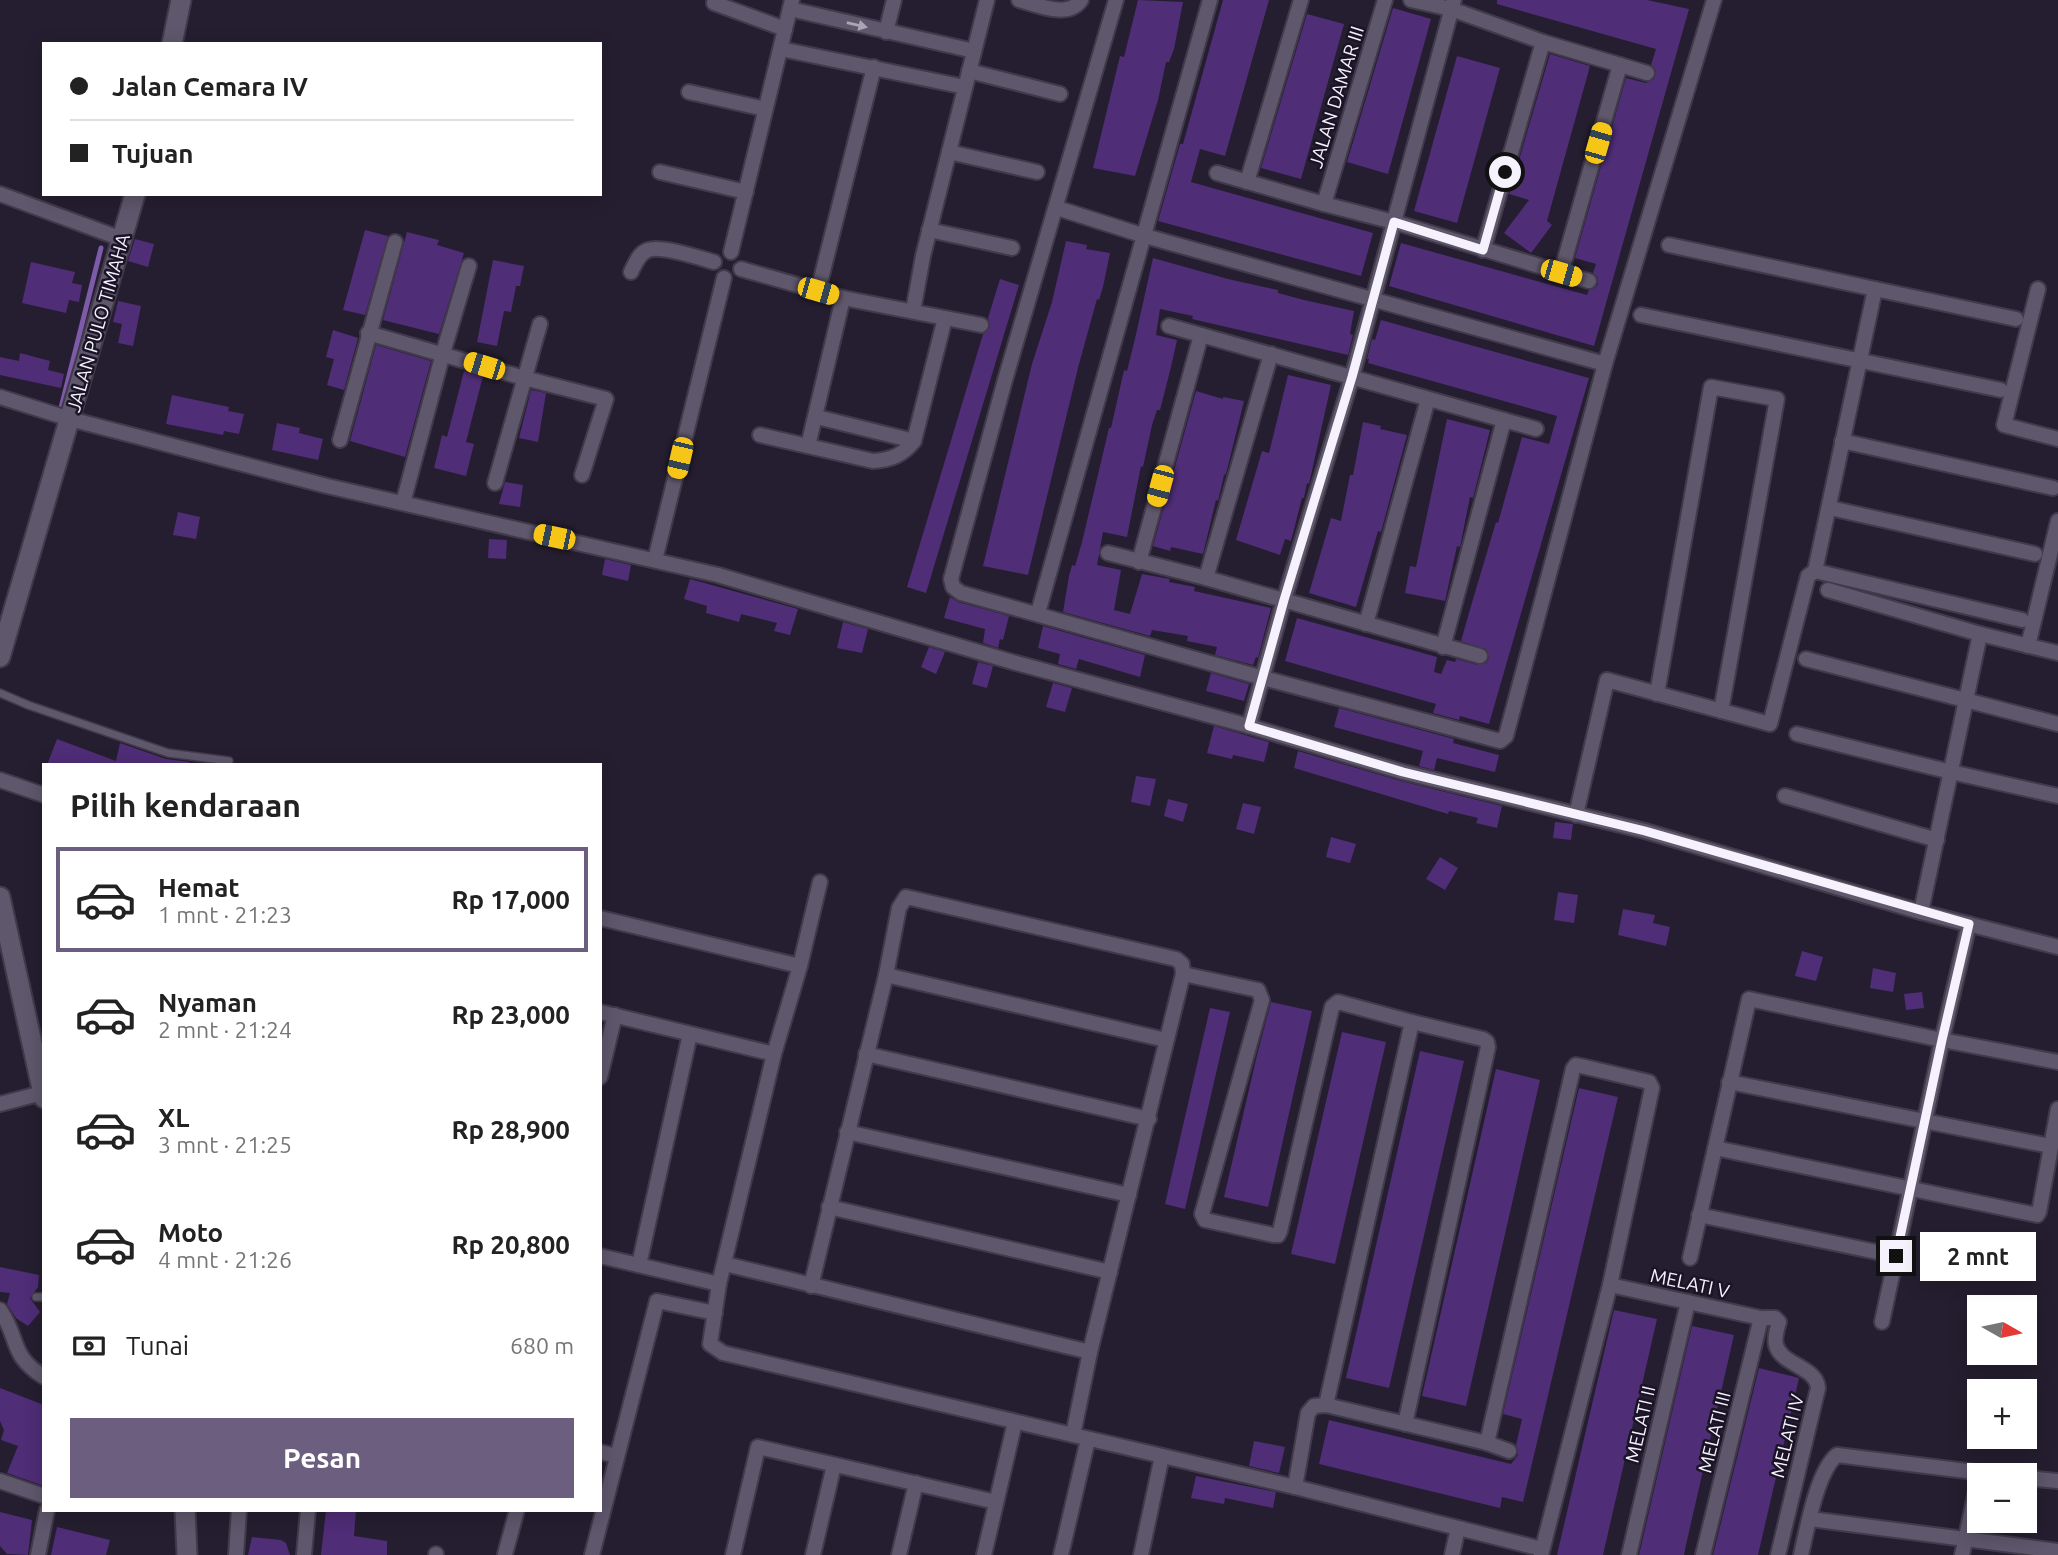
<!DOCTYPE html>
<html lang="id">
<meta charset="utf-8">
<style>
:root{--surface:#fff;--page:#f6f6f6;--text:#222;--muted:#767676;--line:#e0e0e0;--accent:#6b5e7f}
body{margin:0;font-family:Ubuntu,sans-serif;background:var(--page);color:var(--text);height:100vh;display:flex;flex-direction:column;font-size:26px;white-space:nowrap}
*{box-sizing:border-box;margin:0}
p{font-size:23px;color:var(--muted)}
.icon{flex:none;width:38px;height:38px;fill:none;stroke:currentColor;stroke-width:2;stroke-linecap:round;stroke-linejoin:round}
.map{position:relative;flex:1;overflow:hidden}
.panel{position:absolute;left:42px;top:763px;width:560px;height:749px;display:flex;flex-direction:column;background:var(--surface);border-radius:0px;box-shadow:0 4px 18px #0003}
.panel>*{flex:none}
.top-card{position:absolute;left:42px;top:42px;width:560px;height:154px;border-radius:0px;box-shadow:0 4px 18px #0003;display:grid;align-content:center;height:154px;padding:0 28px;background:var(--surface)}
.needle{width:46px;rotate:99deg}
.tools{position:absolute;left:1967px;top:1295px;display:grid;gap:14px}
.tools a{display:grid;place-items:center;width:70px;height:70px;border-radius:0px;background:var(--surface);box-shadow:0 4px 18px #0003;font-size:35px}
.end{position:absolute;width:32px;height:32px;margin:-16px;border:9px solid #f5f1fd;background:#111;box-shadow:0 0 0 4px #111}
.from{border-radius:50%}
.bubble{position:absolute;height:49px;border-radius:0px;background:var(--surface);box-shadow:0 4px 18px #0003;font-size:23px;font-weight:600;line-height:49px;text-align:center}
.car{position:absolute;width:21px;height:42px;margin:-21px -10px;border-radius:9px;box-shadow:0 0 5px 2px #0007;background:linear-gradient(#f5c518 24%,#345 0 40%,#f5c518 0 76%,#345 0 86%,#f5c518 0)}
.top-card b{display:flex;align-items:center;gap:24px;height:66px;font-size:26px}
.top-card b+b{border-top:2px solid var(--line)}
.top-card i{width:18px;height:18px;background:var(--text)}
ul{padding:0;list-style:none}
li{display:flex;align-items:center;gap:21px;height:105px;margin:0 14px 10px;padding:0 14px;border:4px solid transparent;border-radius:0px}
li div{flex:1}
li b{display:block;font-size:26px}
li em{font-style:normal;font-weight:600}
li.current{border-color:var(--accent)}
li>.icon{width:63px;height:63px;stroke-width:1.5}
h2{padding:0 28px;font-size:32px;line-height:84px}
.pay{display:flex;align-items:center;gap:18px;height:77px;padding:0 28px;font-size:26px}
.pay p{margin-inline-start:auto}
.button{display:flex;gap:14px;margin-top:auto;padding:14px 28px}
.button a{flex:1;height:80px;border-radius:0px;background:var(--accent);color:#fff;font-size:28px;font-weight:600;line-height:80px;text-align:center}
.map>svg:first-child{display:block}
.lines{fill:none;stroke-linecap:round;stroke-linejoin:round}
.stream{stroke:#7d5ba9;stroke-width:5}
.building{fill:#4f2d77}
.service-casing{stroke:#413a4a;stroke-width:10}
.minor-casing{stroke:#413a4a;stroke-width:18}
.tertiary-casing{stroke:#413a4a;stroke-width:23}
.service{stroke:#5f576c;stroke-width:7}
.minor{stroke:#5f576c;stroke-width:14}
.tertiary{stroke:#5f576c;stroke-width:19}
.oneway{fill:#aaa4b4}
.route{stroke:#f5f1fd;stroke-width:9}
.labels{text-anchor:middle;stroke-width:5;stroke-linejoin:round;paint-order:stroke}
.street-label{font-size:19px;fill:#f5f1fd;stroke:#1b1426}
</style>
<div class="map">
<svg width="2058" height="1555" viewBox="0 0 2058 1555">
<rect width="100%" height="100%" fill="#251e30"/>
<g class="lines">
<polyline class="stream" points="60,412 101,248"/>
</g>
<g class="building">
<polygon points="1138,0 1183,2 1174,49 1169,62 1166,62 1158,100 1135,176 1093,168 1120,56 1124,57"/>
<polygon points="1223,0 1269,0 1225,156 1200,149 1191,182 1373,233 1361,276 1158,221 1180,144 1183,144"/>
<polygon points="1497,0 1647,0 1689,9 1594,346 1389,286 1401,243 1587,295 1589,290 1595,288 1598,284 1598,278 1593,273 1596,264 1575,258 1626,78 1646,83 1654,79 1656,71 1651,65 1656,49 1497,4"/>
<polygon points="1393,8 1431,19 1388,174 1347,162"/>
<polygon points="1307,14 1344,24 1301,179 1261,168"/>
<polygon points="1550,54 1590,66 1547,221 1552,225 1531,253 1504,233 1529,200 1509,194"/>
<polygon points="1457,56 1500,68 1457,223 1414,211"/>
<polygon points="365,230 388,236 365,315 343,310"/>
<polygon points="407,232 439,240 437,245 464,253 439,334 383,320"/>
<polygon points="135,239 154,244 148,267 128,261"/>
<polygon points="1066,241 1087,245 1086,249 1110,253 1103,287 1099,300 1097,299 1079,364 1028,575 983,566 1032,364 1052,302"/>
<polygon points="1153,258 1228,279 1278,290 1278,293 1304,300 1354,311 1350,334 1353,335 1348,355 1192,319 1193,316 1160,309 1156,335 1177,340 1171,367 1160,410 1157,410 1152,425 1143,467 1141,466 1127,537 1103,532 1097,565 1121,570 1114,610 1130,614 1142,574 1170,579 1169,582 1195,587 1194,591 1271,608 1258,658 1256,657 1253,665 1215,655 1217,647 1187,641 1188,636 1152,630 1150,636 1063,612 1069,576 1072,565 1075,566 1082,542 1109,428 1111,428 1124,370 1127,371 1134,343"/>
<polygon points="493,260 524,266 520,286 516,286 511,312 504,311 497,346 477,342"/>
<polygon points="31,262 75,272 72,283 82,285 79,302 69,300 66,313 22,303"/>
<polygon points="1000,279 1019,285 926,593 907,587 983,334 990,327 988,318"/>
<polygon points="118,301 141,306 133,346 118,343 122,324 113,322"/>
<polygon points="1381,320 1589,378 1489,724 1460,716 1459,720 1433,713 1436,704 1285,661 1297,618 1437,657 1434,672 1441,674 1447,660 1455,662 1456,659 1478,665 1486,663 1489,658 1486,649 1461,641 1471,606 1496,522 1498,523 1522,437 1549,444 1557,416 1368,363 1369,359 1367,359 1372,339 1375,340"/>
<polygon points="333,330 358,338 344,390 327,385 334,359 326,357"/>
<polygon points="376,345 431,361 405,457 350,441"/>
<polygon points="20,353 50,361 48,370 64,374 61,388 0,375 0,357 19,361"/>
<polygon points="464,371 483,376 466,442 474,444 466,476 434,468 442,435 447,437"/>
<polygon points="1288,375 1331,385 1309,484 1307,483 1304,498 1302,498 1291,541 1285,539 1280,555 1236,540 1262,451 1269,453"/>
<polygon points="531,390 546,393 538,442 519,438"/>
<polygon points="1196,391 1223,399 1223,397 1244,401 1226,474 1224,475 1218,501 1216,500 1203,554 1171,547 1170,551 1153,546"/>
<polygon points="172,395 229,407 228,411 244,414 239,434 224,431 223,435 166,424"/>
<polygon points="1447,419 1490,430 1473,498 1470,497 1460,547 1457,546 1445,601 1405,593 1410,566 1416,567"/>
<polygon points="1363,422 1381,426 1380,429 1407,435 1381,532 1378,531 1356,607 1309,593 1331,518 1341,521 1350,475 1353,475"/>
<polygon points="277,423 300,428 299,433 323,439 318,460 272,450"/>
<polygon points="505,482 523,485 520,507 499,504"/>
<polygon points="178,512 200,517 196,539 173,535"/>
<polygon points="489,539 507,540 506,559 488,558"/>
<polygon points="605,559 631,565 628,581 602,575"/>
<polygon points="690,579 798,609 790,635 774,631 777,623 741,614 739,622 706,613 707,606 684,599"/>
<polygon points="950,597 958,602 1009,616 1003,640 1000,639 998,648 983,643 985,629 944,618"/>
<polygon points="843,622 868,629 862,653 837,648"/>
<polygon points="1043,626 1145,655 1140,677 1079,659 1076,669 1058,664 1060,654 1038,648"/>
<polygon points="929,647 945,652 936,674 921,667"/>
<polygon points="978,662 993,666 987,688 972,684"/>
<polygon points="1211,673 1249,684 1244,701 1206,691"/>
<polygon points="1053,683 1072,688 1065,712 1046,707"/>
<polygon points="1339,708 1454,739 1453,743 1499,755 1495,772 1437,758 1434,770 1419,766 1423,751 1334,727"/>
<polygon points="1214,726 1269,742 1264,762 1233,755 1232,759 1207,753"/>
<polygon points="57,739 116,761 120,743 166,759 189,762 189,765 47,765"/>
<polygon points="1298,751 1401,781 1502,806 1497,828 1476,823 1478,818 1449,811 1448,814 1294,768"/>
<polygon points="1136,776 1156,779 1150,806 1131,802"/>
<polygon points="1168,799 1188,804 1183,822 1164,816"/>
<polygon points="1243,803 1261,807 1254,834 1236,829"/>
<polygon points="1555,822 1573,824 1571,840 1553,838"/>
<polygon points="1331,837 1356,844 1350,863 1326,857"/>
<polygon points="1440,857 1458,868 1445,890 1426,879"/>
<polygon points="1558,892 1578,895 1574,923 1554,920"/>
<polygon points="1623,909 1655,915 1653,923 1670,927 1666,946 1618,935"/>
<polygon points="1802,951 1823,957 1816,981 1795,976"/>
<polygon points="1873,968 1896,973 1893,992 1870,988"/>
<polygon points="1922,992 1924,1008 1906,1010 1904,994"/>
<polygon points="1271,1002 1312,1011 1268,1207 1224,1197 1257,1055"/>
<polygon points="1210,1008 1230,1012 1185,1209 1165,1204"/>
<polygon points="1342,1032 1386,1042 1335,1264 1291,1254"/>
<polygon points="1420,1051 1464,1061 1389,1388 1346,1378"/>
<polygon points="1496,1069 1540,1080 1466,1406 1422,1396"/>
<polygon points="1579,1088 1618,1097 1523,1502 1502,1497 1500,1508 1319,1464 1329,1420 1511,1464 1518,1455 1516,1445 1522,1419 1503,1414"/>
<polygon points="0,1267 39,1275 38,1287 30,1298 40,1312 28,1326 16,1318 7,1304 10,1293 0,1292"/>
<polygon points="1614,1310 1657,1319 1603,1555 1557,1555"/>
<polygon points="1692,1326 1734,1335 1686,1545 1684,1555 1639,1555"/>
<polygon points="1759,1368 1799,1378 1758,1555 1713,1555"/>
<polygon points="0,1388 44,1405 44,1486 7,1473 18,1446 1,1440 4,1430 0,1421"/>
<polygon points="1254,1441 1285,1447 1279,1473 1249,1466"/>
<polygon points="1196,1476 1276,1492 1273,1508 1225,1498 1224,1504 1191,1498"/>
<polygon points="326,1510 356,1510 354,1536 387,1541 387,1555 321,1555"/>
<polygon points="0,1512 32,1520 28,1555 7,1554 0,1546"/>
<polygon points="57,1527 110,1540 106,1555 51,1555"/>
<polygon points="252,1537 281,1540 286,1543 290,1555 248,1555"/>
</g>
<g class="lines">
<defs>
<g id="service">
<polyline points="0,693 28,705 168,753 229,761"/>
<polyline points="36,1297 44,1297"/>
</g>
<g id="minor">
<path d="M1019,0C1038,5 1068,19 1081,0"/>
<polyline points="1116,0 1005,380 951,579 953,587 961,593 1263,678 1500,741 1506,736 1605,364 1714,0"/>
<polyline points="1411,0 1451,9 1543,42 1647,73"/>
<polyline points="714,3 785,29"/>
<polyline points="790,9 974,51"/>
<polyline points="886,32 894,0"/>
<polyline points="781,49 965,87"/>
<polyline points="969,71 1060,94"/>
<polyline points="689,92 765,109"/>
<polyline points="949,152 1037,172"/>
<polyline points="660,172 746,192"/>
<polyline points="1217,173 1324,204 1394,222 1589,281"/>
<polyline points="1247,182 1301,0"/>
<polyline points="0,194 122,239"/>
<polyline points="1324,204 1385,0"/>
<polyline points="1057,208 1145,236 1605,364"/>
<polyline points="929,230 1012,248"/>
<polyline points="1483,250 1543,42"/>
<polyline points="731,252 792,0"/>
<polyline points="741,269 843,298 981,325"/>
<path d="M631,272C635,264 639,253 648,250C661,245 700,258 714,262"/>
<polyline points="1561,273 1620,65"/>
<polyline points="1875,289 2016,319"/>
<polyline points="2038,289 2004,425 2058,439"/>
<polyline points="818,291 874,67"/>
<polyline points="913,311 923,256 987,0"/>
<polyline points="1641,315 2001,390"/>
<polyline points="1169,326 1536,429"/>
<polyline points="368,333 524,378 606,399 582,475"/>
<polyline points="0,397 70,419 327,486 718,575 1016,663 1249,726 1403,772 1645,831 1921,912 2058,947"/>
<path d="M760,435L873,461C891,460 903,455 914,441L817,417"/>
<polyline points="340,440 395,242"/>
<polyline points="914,441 945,318"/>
<polyline points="1842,441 2053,488"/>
<polyline points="808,446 843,298"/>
<polyline points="495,483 540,324"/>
<polyline points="403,503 443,353 469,266"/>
<polyline points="1830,508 2035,554"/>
<polyline points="1108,553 1206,578 1480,656"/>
<polyline points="655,560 724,278"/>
<polyline points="1139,562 1201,335"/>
<polyline points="1815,571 2022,620"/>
<polyline points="1206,578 1271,354"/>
<polyline points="1828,590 1980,634 1921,912"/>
<polyline points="1038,613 1210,0"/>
<polyline points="1366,624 1428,399"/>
<polyline points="1980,634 2058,653"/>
<polyline points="2028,646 2058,521"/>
<polyline points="1443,647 1504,420"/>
<polyline points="1806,659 2058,724"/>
<polyline points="1657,694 1711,387 1777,399 1721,711"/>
<polyline points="1249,726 1284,600 1352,377 1454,0"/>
<polyline points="1797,734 1951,772 2058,796"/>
<polyline points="0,780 44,795"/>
<polyline points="1785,796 1937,840"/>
<polyline points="1576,815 1607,680 1770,724 1808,576 1815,571 1875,289 1669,245"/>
<polyline points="600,918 800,966 774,1054 719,1284 710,1344 723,1353 1295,1487 1542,1549"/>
<polyline points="800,966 820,882"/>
<polyline points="1183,974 1258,990 1262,1000 1202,1214 1205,1220 1273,1235 1278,1235 1280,1231 1332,1007 1338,1002 1412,1022"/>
<polyline points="886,975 1166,1040"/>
<polyline points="600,1012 774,1054"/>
<polyline points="866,1054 1149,1119"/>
<polyline points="600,1077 615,1015"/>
<polyline points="1729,1082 2050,1146"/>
<polyline points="0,1104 42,1093"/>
<polyline points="847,1132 1129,1195"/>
<polyline points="1715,1148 2037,1215 2039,1212 2058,1109"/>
<polyline points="829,1207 1110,1272"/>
<polyline points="1699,1215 1896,1256"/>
<polyline points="600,1256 719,1284"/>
<polyline points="1690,1258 1749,999 1942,1040 2058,1062"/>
<polyline points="725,1264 1090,1352"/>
<polyline points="639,1265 690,1034"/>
<path d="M1610,1285L1761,1318H1775L1779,1322C1777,1329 1774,1338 1776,1345C1781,1365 1817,1367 1818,1388L1778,1555"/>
<polyline points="811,1286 886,975 899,908 906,897 1176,959 1182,964 1183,974 1090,1352 1073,1435"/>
<path d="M0,1310C20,1339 9,1355 44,1377"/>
<polyline points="1882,1322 1942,1040 1969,924"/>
<polyline points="1326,1405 1412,1022 1483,1039 1487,1042 1488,1047 1405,1424"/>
<polyline points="1487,1443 1573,1069 1576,1065 1581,1066 1649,1082 1652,1088 1610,1285 1541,1555"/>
<polyline points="600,1452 617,1456"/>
<polyline points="2025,1478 2058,1481"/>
<polyline points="0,1481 44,1496"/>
<polyline points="1295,1487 1308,1413 1314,1406 1326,1405 1487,1443 1509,1451"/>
<polyline points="1810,1519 2058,1551"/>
<polyline points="505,1554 517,1510"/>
<polyline points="38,1555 47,1510"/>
<polyline points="236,1555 239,1510"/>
<polyline points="304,1555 308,1510"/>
<polyline points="436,1555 436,1554"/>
<polyline points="592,1555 657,1301 715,1313"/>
<polyline points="733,1555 758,1447 996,1502"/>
<polyline points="813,1555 834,1465"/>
<polyline points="899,1555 916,1483"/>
<polyline points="984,1555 1015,1422"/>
<polyline points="1061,1555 1088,1439"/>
<polyline points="1141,1555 1162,1456"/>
<polyline points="1452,1555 1458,1528"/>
<polyline points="1629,1555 1688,1302"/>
<polyline points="1703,1555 1761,1318"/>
<path d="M1801,1555C1807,1529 1817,1471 1837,1455L1999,1475"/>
<polyline points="1962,1555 1980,1473"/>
</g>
<g id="tertiary">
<polyline points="172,44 181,0"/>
<polyline points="0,657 135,194"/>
<polyline points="0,897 44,1098"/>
<polyline points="185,1510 187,1555"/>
</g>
</defs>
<use href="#service" class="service-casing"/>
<use href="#minor" class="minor-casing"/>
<use href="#tertiary" class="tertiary-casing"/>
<use href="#service" class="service"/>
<use href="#minor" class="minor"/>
<use href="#tertiary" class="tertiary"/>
</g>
<defs><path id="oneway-solid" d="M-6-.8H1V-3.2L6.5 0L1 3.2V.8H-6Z" transform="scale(1.75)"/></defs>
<use class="oneway" href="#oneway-solid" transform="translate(857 25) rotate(13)"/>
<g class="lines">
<polyline class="route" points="1505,172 1483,250 1394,222 1352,377 1284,600 1249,726 1403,772 1645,831 1969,924 1942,1040 1896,1256"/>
</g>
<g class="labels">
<g class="street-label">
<text transform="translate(1336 97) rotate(-73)" y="7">JALAN DAMAR III</text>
<text transform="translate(98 323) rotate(-74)" y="7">JALAN PULO TIMAHA</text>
<text transform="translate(1690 1283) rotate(12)" y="7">MELATI V</text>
<text transform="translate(1640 1424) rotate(-77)" y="7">MELATI II</text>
<text transform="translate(1714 1432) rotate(-76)" y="7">MELATI III</text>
<text transform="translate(1787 1436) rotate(-76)" y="7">MELATI IV</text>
</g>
</g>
</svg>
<div class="tools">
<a><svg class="needle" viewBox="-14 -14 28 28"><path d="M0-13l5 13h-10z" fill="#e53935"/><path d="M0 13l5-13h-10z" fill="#767676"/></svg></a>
<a>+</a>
<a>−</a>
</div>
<i class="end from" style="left:1505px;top:172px"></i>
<i class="end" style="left:1896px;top:1256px"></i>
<div class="bubble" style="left:1920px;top:1232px;width:116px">2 mnt</div>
<i class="car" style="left:1598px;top:143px;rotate:16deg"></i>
<i class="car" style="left:1561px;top:273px;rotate:106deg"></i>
<i class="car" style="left:818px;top:291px;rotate:106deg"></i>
<i class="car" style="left:484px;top:366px;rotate:287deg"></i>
<i class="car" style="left:680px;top:458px;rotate:193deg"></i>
<i class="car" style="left:1160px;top:486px;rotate:195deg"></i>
<i class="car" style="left:554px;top:537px;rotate:282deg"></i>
<div class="top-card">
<b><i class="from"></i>Jalan Cemara IV</b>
<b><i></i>Tujuan</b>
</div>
<section class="panel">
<h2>Pilih kendaraan</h2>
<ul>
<li class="current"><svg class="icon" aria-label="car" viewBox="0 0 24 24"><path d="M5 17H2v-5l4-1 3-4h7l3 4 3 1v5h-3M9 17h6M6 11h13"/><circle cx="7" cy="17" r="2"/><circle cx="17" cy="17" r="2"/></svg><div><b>Hemat</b><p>1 mnt · 21:23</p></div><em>Rp 17,000</em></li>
<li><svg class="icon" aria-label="car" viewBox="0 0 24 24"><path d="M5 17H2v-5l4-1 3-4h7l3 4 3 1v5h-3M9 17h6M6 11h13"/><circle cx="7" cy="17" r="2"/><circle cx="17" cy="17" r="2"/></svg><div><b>Nyaman</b><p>2 mnt · 21:24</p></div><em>Rp 23,000</em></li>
<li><svg class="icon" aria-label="car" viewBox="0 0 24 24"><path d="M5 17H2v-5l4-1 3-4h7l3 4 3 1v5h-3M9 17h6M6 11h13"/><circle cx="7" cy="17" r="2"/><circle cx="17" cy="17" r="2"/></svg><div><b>XL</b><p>3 mnt · 21:25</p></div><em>Rp 28,900</em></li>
<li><svg class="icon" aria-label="car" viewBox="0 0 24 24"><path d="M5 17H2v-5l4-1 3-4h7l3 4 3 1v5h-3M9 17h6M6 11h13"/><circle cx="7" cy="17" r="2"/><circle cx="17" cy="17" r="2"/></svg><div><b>Moto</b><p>4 mnt · 21:26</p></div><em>Rp 20,800</em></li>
</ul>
<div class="pay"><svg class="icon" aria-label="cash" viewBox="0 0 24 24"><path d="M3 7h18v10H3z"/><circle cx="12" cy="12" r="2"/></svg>Tunai<p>680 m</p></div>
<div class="button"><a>Pesan</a></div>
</section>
</div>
